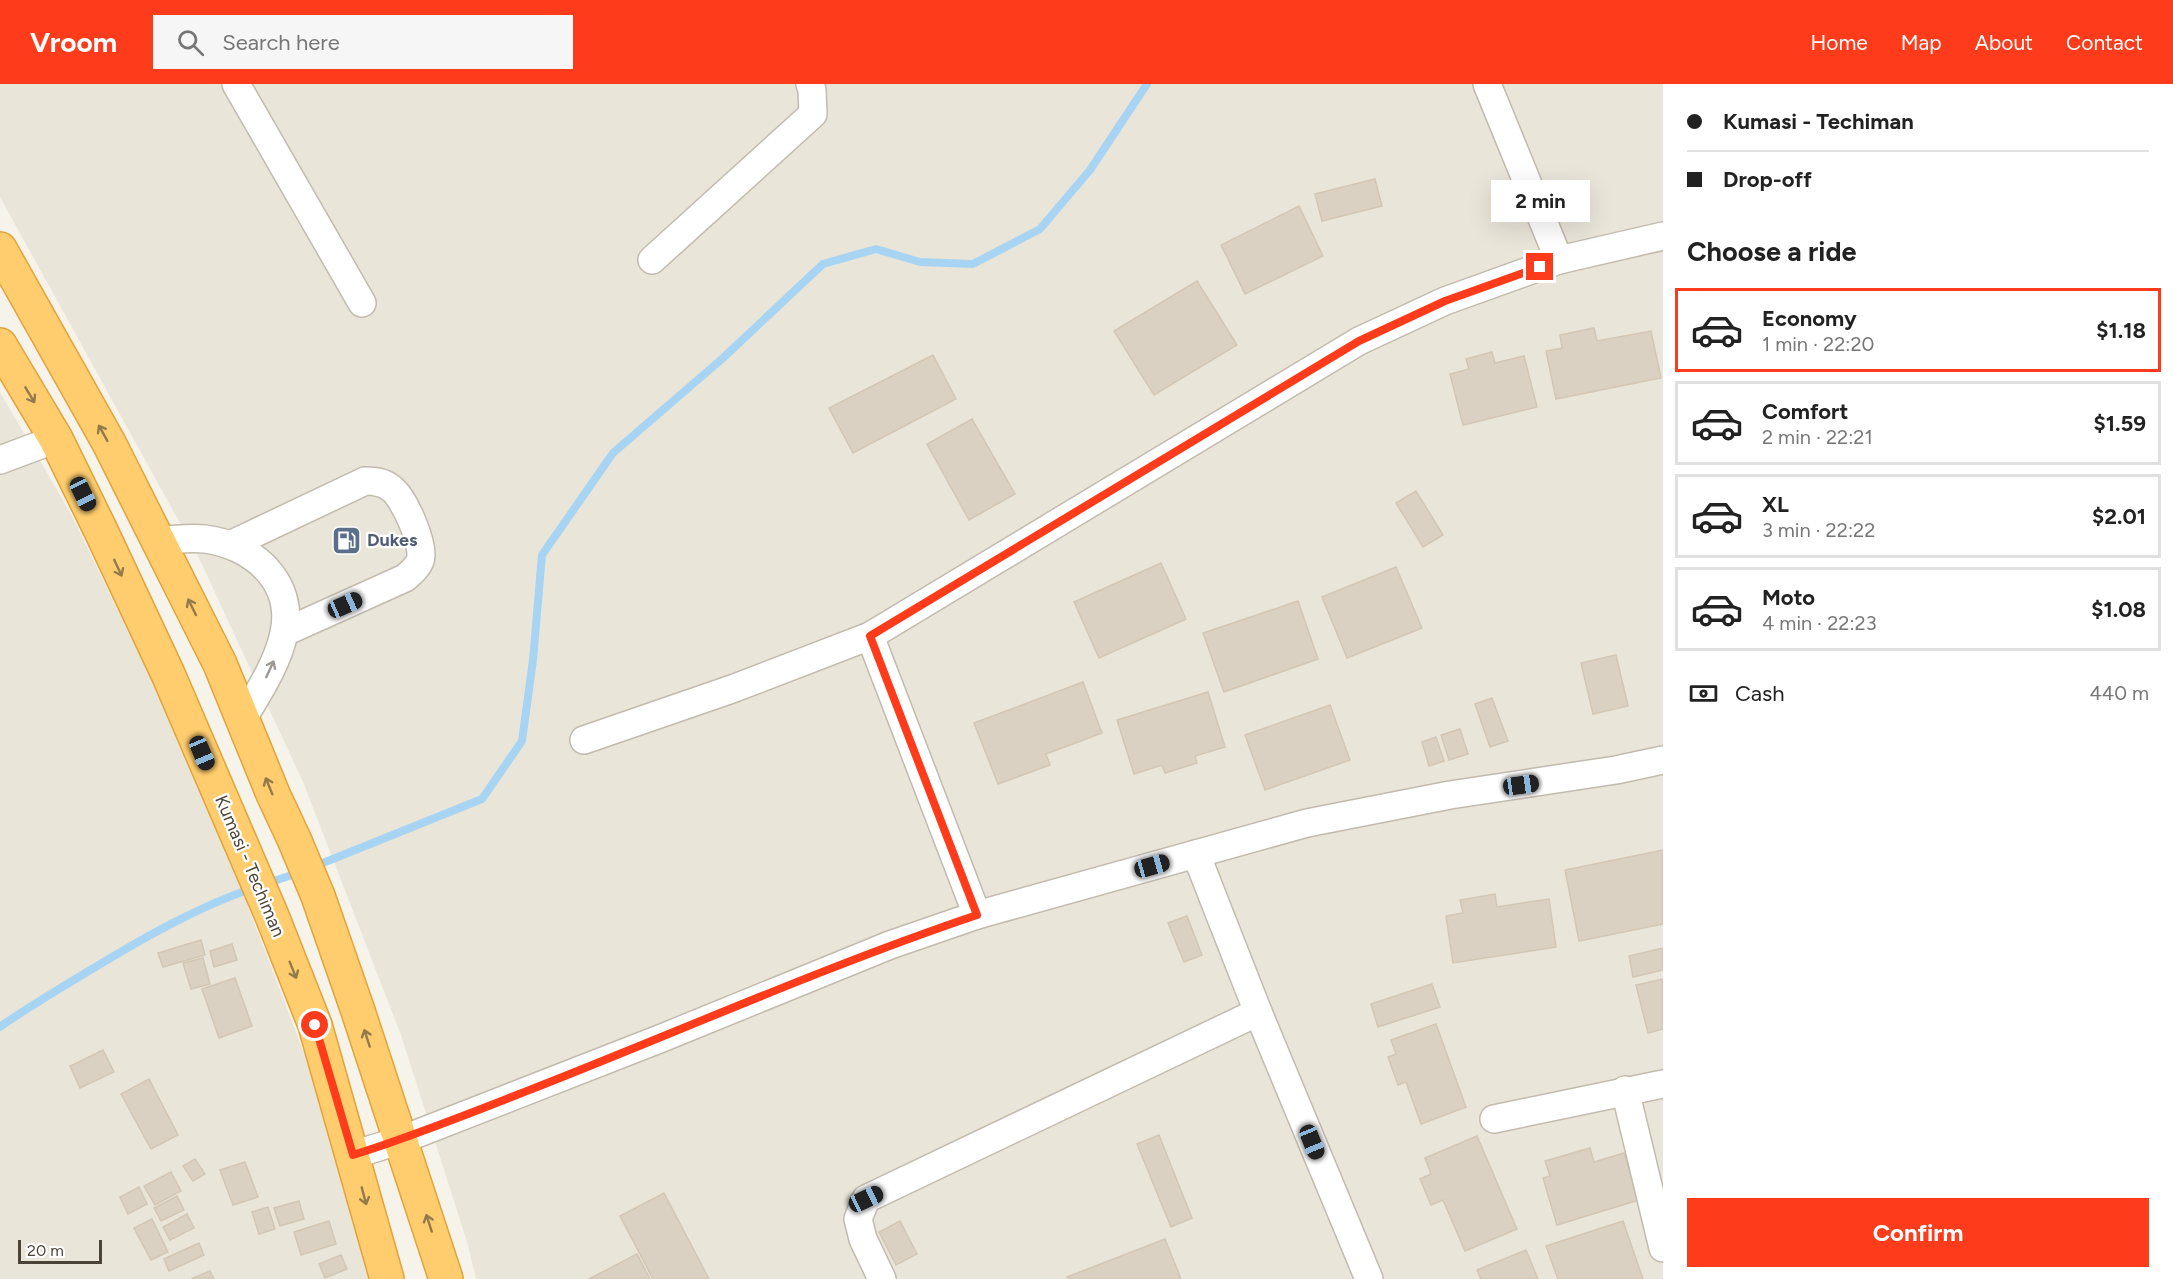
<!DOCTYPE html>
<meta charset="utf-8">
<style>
:root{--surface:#fff;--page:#f6f6f6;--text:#222;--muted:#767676;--line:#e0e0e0;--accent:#fe3b1a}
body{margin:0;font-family:Figtree,sans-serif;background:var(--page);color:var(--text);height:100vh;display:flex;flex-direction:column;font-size:22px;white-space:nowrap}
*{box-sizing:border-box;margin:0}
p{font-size:20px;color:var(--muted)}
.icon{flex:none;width:33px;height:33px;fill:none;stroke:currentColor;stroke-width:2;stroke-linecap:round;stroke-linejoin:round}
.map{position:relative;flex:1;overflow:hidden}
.panel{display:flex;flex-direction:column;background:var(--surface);width:510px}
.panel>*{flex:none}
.banner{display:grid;align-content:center;height:132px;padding:0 24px;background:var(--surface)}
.scale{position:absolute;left:18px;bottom:15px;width:84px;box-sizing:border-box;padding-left:6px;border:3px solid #4b4338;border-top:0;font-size:16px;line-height:21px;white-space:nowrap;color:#4b4338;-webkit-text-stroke:4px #fff;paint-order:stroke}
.end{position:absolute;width:27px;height:27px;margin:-14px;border:8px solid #fe3b1a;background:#fff;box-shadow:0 0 0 3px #fff}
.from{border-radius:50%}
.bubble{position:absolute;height:42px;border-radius:0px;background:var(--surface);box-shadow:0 6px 24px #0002;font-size:20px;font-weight:700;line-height:42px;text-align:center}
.car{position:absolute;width:18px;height:36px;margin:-18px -9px;border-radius:8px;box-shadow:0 0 4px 2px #0007;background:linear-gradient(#222 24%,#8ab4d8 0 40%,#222 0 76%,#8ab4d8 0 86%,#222 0)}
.banner b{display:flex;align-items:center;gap:21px;height:57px;font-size:22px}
.banner b+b{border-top:2px solid var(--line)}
.banner i{width:15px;height:15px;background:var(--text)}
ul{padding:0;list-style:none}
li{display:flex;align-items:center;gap:18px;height:84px;margin:0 12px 9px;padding:0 12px;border:3px solid var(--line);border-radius:0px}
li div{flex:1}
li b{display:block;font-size:22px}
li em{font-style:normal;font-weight:700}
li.on{border-color:var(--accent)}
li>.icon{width:54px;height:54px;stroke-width:1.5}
h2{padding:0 24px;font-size:27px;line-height:72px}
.pay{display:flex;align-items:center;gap:15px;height:66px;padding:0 24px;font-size:22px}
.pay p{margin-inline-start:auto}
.button{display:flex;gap:12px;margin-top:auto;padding:12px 24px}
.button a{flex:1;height:69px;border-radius:0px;background:var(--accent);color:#fff;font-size:24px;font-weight:700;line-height:69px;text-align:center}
header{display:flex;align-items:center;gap:36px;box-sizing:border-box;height:84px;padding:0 30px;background:var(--accent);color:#fff}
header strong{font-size:28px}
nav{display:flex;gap:33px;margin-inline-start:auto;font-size:21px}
.search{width:420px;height:54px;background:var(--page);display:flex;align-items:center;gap:15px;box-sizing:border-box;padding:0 21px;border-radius:0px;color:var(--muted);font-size:22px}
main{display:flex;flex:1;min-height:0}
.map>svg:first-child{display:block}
.residential{fill:#eae5d9}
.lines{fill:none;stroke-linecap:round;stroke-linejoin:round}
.stream{stroke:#a8d4f3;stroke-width:8}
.building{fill:#dbd1c3;stroke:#d3c6b3;stroke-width:1.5}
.minor-casing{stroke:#c2bbad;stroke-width:30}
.highway-casing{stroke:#e1a33a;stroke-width:36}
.minor{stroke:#fff;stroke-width:27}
.highway{stroke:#ffcd6d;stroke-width:33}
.oneway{stroke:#937a4d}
.oneway2{stroke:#9c9892}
.route{stroke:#fe3b1a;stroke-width:8}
.labels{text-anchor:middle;stroke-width:4.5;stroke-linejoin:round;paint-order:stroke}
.service-label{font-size:18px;font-weight:bold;fill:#4e5e75;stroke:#fff;text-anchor:start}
.street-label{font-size:18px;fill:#4b4338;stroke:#fff}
</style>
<header>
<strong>Vroom</strong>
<div class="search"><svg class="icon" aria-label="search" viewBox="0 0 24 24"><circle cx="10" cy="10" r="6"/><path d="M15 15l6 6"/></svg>Search here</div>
<nav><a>Home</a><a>Map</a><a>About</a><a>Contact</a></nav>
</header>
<main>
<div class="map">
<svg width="1663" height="1195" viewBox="0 0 1663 1195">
<rect width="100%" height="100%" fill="#f6f3eb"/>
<g class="residential">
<polygon points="0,0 1663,0 1663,1195 476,1195 468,1161 401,951 303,698 197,470 0,113"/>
<polygon points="0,308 71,430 151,595 212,728 320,1011 371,1195 0,1195"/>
</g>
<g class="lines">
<g class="stream">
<polyline points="313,783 482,715 522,657 533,576 542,471 613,369 723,274 823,180 876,165 920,178 973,180 1040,145 1090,86 1147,0"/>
<polyline points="265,800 301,788"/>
<path d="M0,943C31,921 64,902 97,882C147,852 198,823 253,804"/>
</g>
</g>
<g class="building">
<polygon points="1375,95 1382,122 1322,137 1315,110"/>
<polygon points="1299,122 1323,172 1245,210 1221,161"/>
<polygon points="1197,197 1237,261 1154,311 1114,247"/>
<polygon points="1594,244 1597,257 1651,247 1661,294 1556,315 1546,267 1562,264 1560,251"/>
<polygon points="1492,268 1495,279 1524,272 1537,323 1463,341 1450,290 1469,285 1466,275"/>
<polygon points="933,271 956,315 853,369 829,324"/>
<polygon points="972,335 1015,410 969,436 927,360"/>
<polygon points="1416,407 1443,451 1423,463 1396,419"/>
<polygon points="1161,479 1186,535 1099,574 1074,518"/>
<polygon points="1396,483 1422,544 1347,574 1322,513"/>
<polygon points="1298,517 1318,575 1224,608 1203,549"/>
<polygon points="1616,571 1628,622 1593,630 1581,579"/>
<polygon points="1083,598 1102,649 1046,670 1050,681 998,700 974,639"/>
<polygon points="1208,608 1225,663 1195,672 1197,679 1165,689 1162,681 1134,690 1117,636"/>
<polygon points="1492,614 1508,657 1490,663 1475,620"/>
<polygon points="1330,621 1350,676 1265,706 1245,651"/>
<polygon points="1460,645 1468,670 1449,676 1441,651"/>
<polygon points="1436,653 1444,677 1429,682 1422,658"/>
<polygon points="1663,766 1663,840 1579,857 1565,786"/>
<polygon points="1495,810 1497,823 1549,815 1556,863 1453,879 1446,832 1463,829 1460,816"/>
<polygon points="1187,832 1202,871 1184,878 1168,839"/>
<polygon points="201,856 205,871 163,883 158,869"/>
<polygon points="232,860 237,876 214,883 210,867"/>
<polygon points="1663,864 1663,886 1633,893 1629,872"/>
<polygon points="203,874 210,900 191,905 183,879"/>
<polygon points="235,894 252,942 219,954 202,905"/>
<polygon points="1663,895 1663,945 1648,949 1636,901"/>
<polygon points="1432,900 1440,923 1378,943 1371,920"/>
<polygon points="1436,940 1466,1023 1421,1040 1406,998 1398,1001 1388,973 1396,970 1391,956"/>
<polygon points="103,966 114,988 80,1004 70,982"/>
<polygon points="149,995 178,1051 151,1065 121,1010"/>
<polygon points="1159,1051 1192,1134 1171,1143 1137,1060"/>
<polygon points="1477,1052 1517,1145 1465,1167 1443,1116 1431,1121 1420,1095 1431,1090 1425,1074"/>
<polygon points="1590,1064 1594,1078 1624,1069 1639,1116 1557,1141 1543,1094 1550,1092 1545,1077"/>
<polygon points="195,1075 205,1090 193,1097 183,1082"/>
<polygon points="245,1078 258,1113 233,1121 220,1086"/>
<polygon points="171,1088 181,1107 155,1121 144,1102"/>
<polygon points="139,1103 147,1120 128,1130 120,1113"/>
<polygon points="664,1109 709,1195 653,1195 620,1132"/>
<polygon points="177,1112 184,1126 161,1137 154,1124"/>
<polygon points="299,1117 304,1135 280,1142 274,1124"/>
<polygon points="268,1123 275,1145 259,1150 252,1128"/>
<polygon points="187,1130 194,1144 170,1156 163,1143"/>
<polygon points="152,1135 168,1168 151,1176 134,1144"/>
<polygon points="329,1137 336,1160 301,1171 294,1148"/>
<polygon points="900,1137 917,1170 896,1181 879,1148"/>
<polygon points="1623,1137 1643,1195 1558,1195 1546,1162"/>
<polygon points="1165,1155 1181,1195 1068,1195 1067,1193"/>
<polygon points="199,1159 204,1171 169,1187 164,1175"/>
<polygon points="1526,1166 1538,1195 1481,1195 1477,1186"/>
<polygon points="637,1170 650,1195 589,1195"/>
<polygon points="341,1171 347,1185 325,1194 319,1180"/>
<polygon points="210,1187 214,1195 191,1195"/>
</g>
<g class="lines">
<defs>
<g id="minor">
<polyline points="236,0 362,219"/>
<polyline points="1487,0 1559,176"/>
<polyline points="652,176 813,30 812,6 810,0"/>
<polyline points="0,376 56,355"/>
<path d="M159,456C174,456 190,453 205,455C252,461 295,497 284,549C278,579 258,609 242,636"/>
<path d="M230,461L365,397C375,397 384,398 392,405C404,414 426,463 420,477C417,484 411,489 405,494L285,548"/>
<polyline points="584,656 732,605 870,552"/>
<polyline points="1196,770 1258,928 1369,1195"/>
<polyline points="977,831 870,552 1359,257 1445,217 1559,176 1663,152"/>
<polyline points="1625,1006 1663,1164"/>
<polyline points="1494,1035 1663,1000"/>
<polyline points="353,1071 401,1056 662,954 890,861 977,831 1307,739 1450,711 1616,686 1663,676"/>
<polyline points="882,1195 863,1155 858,1135 866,1115 1258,928"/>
</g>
<g id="highway">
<polyline points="0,165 109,359 220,580 273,710 294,755 318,812 358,927 446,1195"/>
<polyline points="0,261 56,355 101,447 168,590 272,832 315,941 387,1195"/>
</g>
</defs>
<use href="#minor" class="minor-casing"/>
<use href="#highway" class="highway-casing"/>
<use href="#minor" class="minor"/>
<use href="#highway" class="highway"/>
</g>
<defs><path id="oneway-shaft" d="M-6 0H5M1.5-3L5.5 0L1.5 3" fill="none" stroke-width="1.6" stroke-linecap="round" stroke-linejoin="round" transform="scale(1.5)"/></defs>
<g class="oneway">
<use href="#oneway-shaft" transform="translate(30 311) rotate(59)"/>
<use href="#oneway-shaft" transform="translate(103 349) rotate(-119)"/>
<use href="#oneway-shaft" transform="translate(118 484) rotate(65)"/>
<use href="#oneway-shaft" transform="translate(192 523) rotate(-116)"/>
<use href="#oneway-shaft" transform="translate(269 702) rotate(-112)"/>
<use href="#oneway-shaft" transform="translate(293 886) rotate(68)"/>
<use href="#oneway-shaft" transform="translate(367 954) rotate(-108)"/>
<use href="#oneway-shaft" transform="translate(364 1112) rotate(75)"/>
<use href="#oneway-shaft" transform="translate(429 1139) rotate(-108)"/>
</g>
<use class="oneway2" href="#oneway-shaft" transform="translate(270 585) rotate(-65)"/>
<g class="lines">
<path class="route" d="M315,941L353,1071C414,1052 473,1028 532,1005C680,947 826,882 977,831L870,552L1359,257L1445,217L1540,183"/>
</g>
<defs>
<symbol id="fuel-square" viewBox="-11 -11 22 22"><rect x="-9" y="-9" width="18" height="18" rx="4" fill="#5c6f8a" stroke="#fff"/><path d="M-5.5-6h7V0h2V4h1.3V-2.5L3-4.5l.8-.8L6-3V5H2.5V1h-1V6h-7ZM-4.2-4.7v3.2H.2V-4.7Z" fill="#fff"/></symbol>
</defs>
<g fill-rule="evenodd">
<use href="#fuel-square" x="330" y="440" width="33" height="33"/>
</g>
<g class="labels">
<g class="service-label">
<text x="367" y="462">Dukes</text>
</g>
<g class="street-label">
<text transform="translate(250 782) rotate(67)" y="6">Kumasi - Techiman</text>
</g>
</g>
</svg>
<div class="scale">20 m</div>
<i class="end from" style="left:315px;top:941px"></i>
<i class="end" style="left:1540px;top:183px"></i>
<div class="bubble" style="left:1491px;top:96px;width:99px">2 min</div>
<i class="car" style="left:83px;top:410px;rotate:154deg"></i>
<i class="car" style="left:345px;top:521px;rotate:66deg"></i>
<i class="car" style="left:202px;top:669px;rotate:157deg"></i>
<i class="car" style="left:1521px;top:701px;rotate:82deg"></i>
<i class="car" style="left:1152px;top:782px;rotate:74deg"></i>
<i class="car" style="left:1312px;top:1058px;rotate:158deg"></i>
<i class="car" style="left:866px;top:1115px;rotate:65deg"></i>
</div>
<section class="panel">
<div class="banner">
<b><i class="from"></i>Kumasi - Techiman</b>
<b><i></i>Drop-off</b>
</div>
<h2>Choose a ride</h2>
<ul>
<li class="on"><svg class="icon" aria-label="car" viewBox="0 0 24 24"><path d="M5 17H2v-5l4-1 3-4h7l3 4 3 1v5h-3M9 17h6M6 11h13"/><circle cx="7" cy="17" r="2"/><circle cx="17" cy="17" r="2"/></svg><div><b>Economy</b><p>1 min · 22:20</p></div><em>$1.18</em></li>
<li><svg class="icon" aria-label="car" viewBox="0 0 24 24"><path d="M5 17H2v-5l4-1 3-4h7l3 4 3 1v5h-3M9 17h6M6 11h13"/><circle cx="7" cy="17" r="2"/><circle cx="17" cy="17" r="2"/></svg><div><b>Comfort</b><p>2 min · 22:21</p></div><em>$1.59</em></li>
<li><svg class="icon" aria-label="car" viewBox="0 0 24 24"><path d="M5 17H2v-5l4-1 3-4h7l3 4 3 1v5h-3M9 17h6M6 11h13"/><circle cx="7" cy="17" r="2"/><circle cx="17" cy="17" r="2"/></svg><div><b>XL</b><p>3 min · 22:22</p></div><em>$2.01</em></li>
<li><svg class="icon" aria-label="car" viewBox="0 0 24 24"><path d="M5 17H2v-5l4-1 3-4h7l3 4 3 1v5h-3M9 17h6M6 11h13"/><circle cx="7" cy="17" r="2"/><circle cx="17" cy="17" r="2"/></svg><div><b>Moto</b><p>4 min · 22:23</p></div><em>$1.08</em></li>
</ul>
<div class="pay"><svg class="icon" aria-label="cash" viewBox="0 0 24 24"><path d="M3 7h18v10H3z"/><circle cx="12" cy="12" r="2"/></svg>Cash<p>440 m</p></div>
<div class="button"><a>Confirm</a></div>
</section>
</main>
